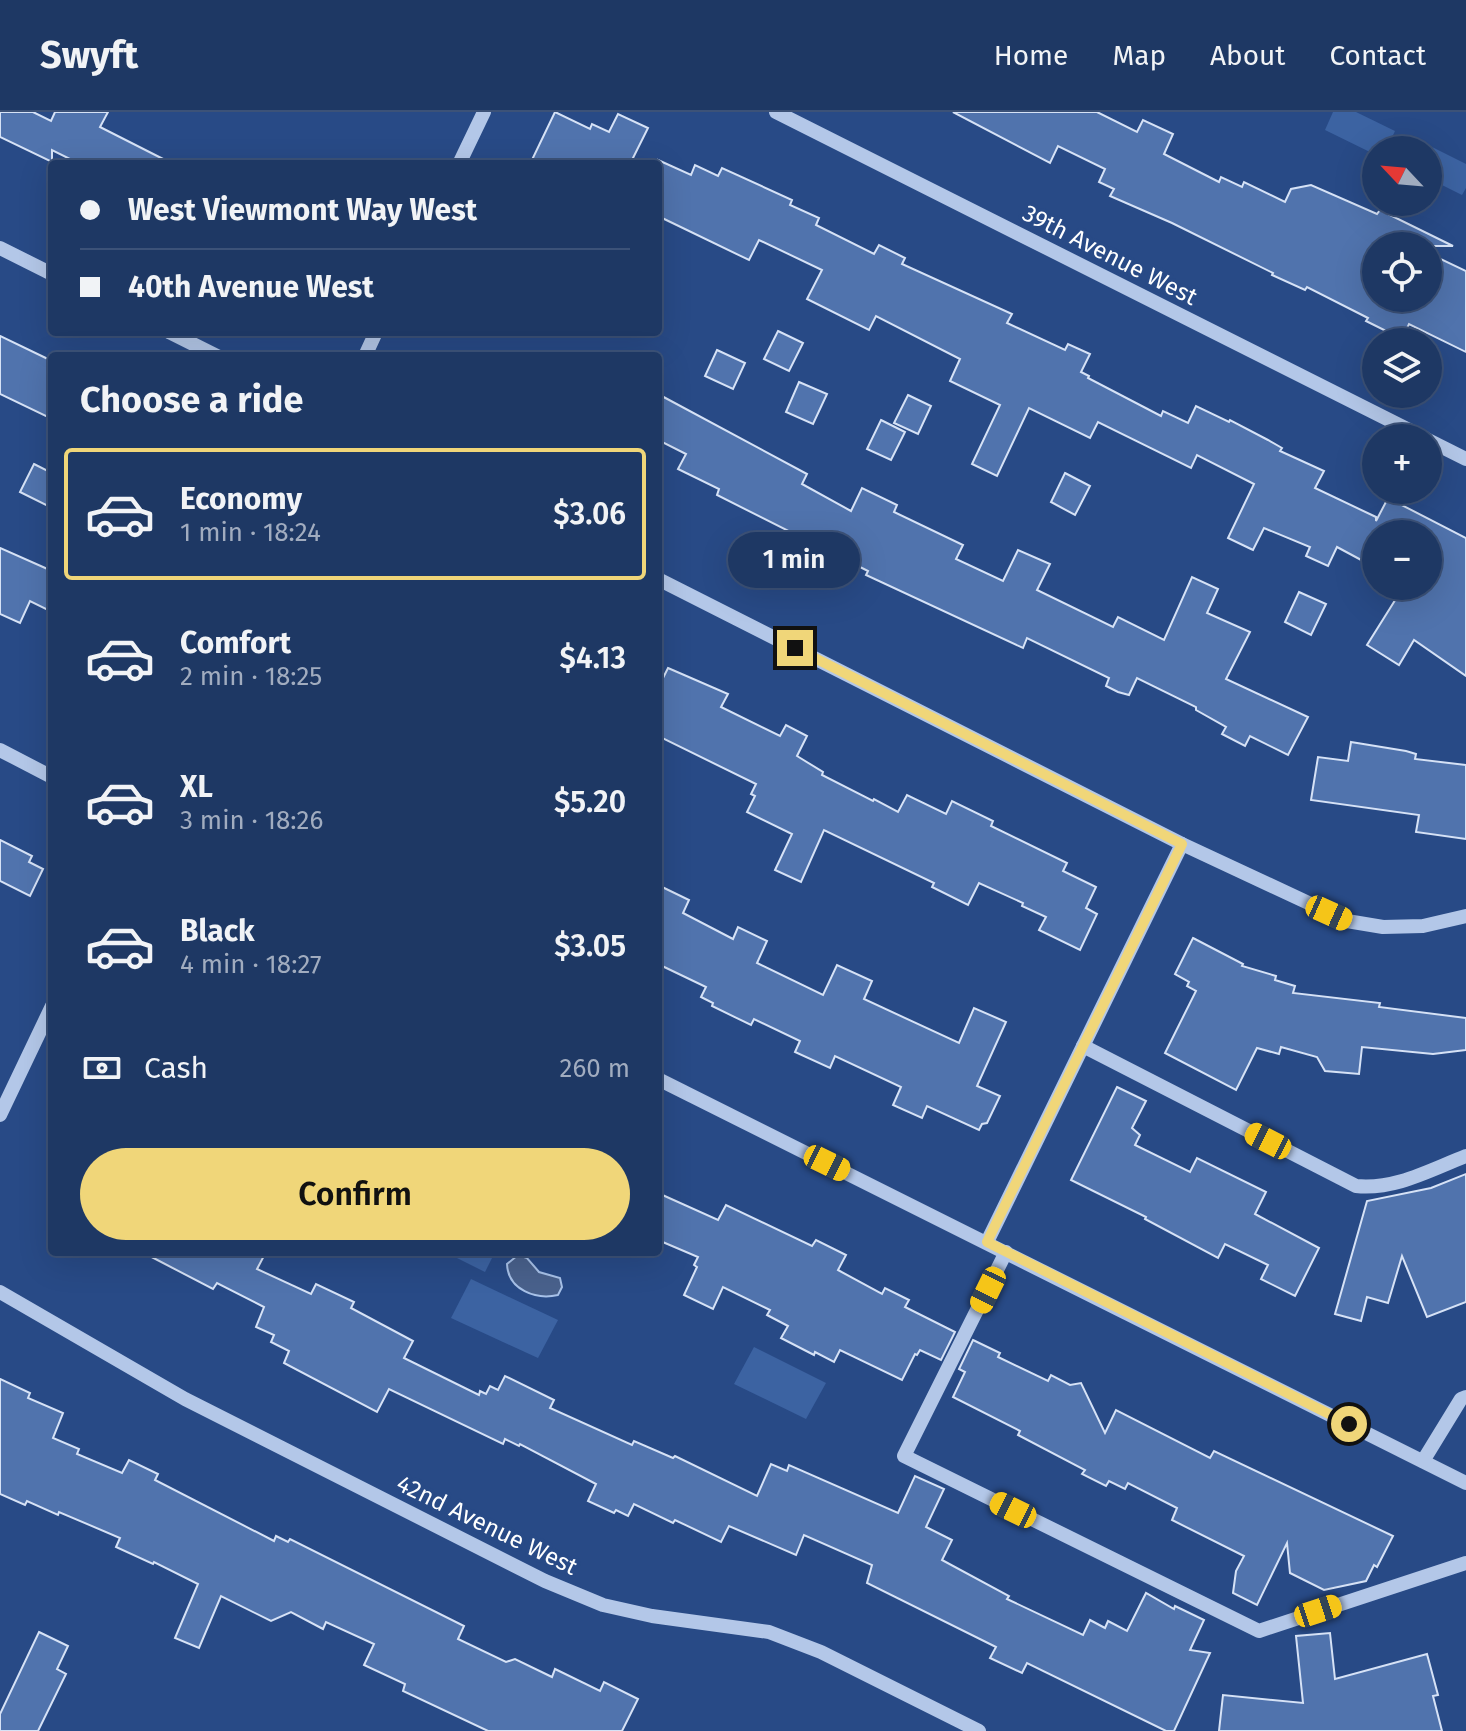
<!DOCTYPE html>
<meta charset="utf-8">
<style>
:root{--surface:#1e3864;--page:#2b436d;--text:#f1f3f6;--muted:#a1acbf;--line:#3c5278;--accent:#f0d679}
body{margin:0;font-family:"Fira Sans",sans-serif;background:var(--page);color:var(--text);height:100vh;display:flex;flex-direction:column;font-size:30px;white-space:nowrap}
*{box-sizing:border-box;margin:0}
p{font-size:26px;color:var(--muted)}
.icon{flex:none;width:44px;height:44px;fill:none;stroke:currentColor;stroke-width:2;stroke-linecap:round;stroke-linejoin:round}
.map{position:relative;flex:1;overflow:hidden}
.side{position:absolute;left:48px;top:240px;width:614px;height:904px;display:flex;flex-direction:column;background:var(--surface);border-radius:8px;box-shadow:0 8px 32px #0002,0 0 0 2px var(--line)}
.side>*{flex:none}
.hud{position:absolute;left:48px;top:48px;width:614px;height:176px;border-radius:8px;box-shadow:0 8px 32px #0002,0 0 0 2px var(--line);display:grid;align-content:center;height:176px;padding:0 32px;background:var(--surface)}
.needle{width:52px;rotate:296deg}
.controls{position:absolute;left:1362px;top:24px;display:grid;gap:16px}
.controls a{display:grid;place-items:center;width:80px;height:80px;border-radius:50%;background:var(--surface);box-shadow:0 8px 32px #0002,0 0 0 2px var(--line);font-size:40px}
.end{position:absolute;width:36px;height:36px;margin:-18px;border:10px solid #f0d679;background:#111;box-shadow:0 0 0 4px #111}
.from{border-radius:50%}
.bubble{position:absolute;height:56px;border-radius:28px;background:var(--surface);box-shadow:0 8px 32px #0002,0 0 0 2px var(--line);font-size:26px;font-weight:600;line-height:56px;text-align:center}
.car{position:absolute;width:24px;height:48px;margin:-24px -12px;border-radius:10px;box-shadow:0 0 6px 2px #0007;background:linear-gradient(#f5c518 24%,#345 0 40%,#f5c518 0 76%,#345 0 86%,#f5c518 0)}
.hud b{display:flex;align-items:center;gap:28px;height:76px;font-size:30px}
.hud b+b{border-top:2px solid var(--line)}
.hud i{width:20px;height:20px;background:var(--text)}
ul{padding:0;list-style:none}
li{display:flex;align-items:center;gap:24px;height:132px;margin:0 16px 12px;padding:0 16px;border:4px solid transparent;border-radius:8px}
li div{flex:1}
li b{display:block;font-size:30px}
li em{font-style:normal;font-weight:600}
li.on{border-color:var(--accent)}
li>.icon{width:72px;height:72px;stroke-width:1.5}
h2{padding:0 32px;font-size:36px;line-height:96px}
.pay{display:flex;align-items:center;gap:20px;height:88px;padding:0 32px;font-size:30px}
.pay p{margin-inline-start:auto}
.primary-button{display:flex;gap:16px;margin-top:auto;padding:16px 32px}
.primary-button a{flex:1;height:92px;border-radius:48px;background:var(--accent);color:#111;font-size:32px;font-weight:600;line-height:92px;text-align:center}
header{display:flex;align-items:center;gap:48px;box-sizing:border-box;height:112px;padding:0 40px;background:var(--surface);border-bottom:2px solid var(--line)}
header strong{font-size:38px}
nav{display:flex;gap:44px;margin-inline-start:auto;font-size:28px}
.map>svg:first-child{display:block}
.green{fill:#3c63a2}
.water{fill:#49618c;stroke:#a7c1e8;stroke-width:2}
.building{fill:#5073ad;stroke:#d6e2f6;stroke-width:2}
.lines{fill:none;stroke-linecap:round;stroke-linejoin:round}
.minor{stroke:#b3c7e8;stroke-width:14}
.route{stroke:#f0d679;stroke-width:10}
.labels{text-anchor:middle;stroke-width:7;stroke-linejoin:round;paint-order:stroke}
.street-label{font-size:24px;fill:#fff;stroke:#284a86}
</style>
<header>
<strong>Swyft</strong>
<nav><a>Home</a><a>Map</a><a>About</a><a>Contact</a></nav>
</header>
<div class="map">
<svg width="1466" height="1619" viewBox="0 0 1466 1619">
<rect width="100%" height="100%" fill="#284a86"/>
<g class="green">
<polygon points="1333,0 1356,0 1395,19 1386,38 1376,38 1376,43 1325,18"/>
<polygon points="1418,28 1466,52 1466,76 1462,83 1428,66 1428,38 1413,38"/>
<polygon points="445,1140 495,1140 485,1160"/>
<polygon points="471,1167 558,1208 538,1246 451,1206"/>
<polygon points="754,1235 826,1271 806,1307 734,1272"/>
</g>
<path class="water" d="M518,1143L527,1146L539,1160L560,1166L562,1175L558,1183C536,1188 508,1178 507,1152Z"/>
<g class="building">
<polygon points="0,0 33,0 51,9 55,0 108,0 100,15 173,52 80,52 52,38 52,50 0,25"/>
<polygon points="555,0 590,17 592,12 609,20 618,2 648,16 630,52 530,52"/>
<polygon points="953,0 1097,0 1137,20 1143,8 1173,22 1164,42 1219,70 1221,65 1242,75 1244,70 1285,90 1291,77 1311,73 1377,102 1380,98 1453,134 1376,134 1376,186 1428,186 1428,141 1466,159 1466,240 1409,212 1402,227 1366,209 1368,206 1307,175 1305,178 1272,163 1273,161 1172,111 1110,84 1114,77 1099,70 1105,57 1058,34 1050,51"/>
<polygon points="658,48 691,63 695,53 718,64 722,56 792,88 790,93 819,106 816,113 874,142 879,133 905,146 902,152 1012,202 1007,211 1065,238 1068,232 1090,242 1081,260 1089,264 1088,266 1161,304 1163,299 1188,311 1196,294 1229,310 1230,308 1268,328 1282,336 1280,339 1324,359 1315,376 1376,405 1376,409 1388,386 1466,426 1466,564 1414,528 1399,553 1367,533 1404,474 1428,474 1428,422 1376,422 1376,456 1337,435 1328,454 1306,444 1310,435 1264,416 1253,438 1251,437 1228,426 1254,372 1197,343 1191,356 1098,310 1090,326 1029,296 997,364 972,352 1000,293 950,269 960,247 876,204 869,218 807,187 822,158 759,128 749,148 658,104"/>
<polygon points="778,219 803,231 789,259 764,247"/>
<polygon points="0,224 52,249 52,307 0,282"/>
<polygon points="717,238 745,251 733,277 705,264"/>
<polygon points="799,270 827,282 813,312 786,300"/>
<polygon points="658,282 807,362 802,372 851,399 862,376 897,393 894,400 963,433 956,447 1003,469 1018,438 1050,452 1037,478 1113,515 1118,505 1164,528 1192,465 1218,477 1207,501 1250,520 1226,567 1308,605 1288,643 1250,624 1245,634 1222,622 1226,615 1196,598 1196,595 1137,566 1129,583 1118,580 1106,574 1109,566 1027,526 1023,536 866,463 868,459 717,383 719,377 678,357 686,342 658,328"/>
<polygon points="908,283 931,294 918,322 894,311"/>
<polygon points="881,308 905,320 891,348 867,337"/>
<polygon points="34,352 52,361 52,396 20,380"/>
<polygon points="1065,361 1090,374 1075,403 1051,390"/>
<polygon points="0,436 52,459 52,500 30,489 20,511 0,502"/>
<polygon points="1299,480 1326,492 1311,523 1285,510"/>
<polygon points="668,556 728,582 721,595 780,624 786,613 807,624 797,644 823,660 822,663 873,689 874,687 898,700 907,683 946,702 952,689 993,709 991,714 1067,751 1063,759 1096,775 1086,796 1097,802 1080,838 1039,818 1046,805 1022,794 1023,791 979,771 968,793 932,775 934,771 824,718 801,770 775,758 792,722 747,700 755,684 751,682 756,672 658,624 658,576"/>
<polygon points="1351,630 1406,639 1416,642 1415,647 1466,653 1466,727 1416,720 1419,703 1311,688 1318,645 1348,649"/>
<polygon points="0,728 32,744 29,750 43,757 30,784 0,769"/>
<polygon points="658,773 689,788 683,801 733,827 738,815 767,829 757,851 823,883 837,853 872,869 864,887 959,931 974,896 1006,910 977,974 1000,984 987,1011 982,1012 979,1018 927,994 922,1006 893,993 901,975 835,944 830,956 795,940 800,929 754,907 751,913 712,894 713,891 701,885 706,875 658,852"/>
<polygon points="1193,826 1243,852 1242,854 1276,864 1275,868 1295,874 1293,881 1380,891 1379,895 1466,906 1466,938 1433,942 1362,935 1359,962 1325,959 1317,945 1281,935 1279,942 1257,936 1236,978 1165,941 1196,879 1187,874 1189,870 1175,862"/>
<polygon points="1117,975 1146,989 1132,1016 1140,1023 1135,1033 1190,1060 1197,1046 1266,1080 1255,1102 1319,1136 1295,1184 1261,1167 1268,1153 1225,1132 1218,1146 1145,1107 1146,1105 1071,1068"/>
<polygon points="1466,1062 1466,1190 1427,1205 1402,1144 1388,1191 1367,1185 1361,1209 1335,1202 1367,1089 1431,1076"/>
<polygon points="658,1081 718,1108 726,1093 812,1134 816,1128 846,1143 838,1158 882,1182 885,1176 909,1188 905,1195 955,1220 941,1248 920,1238 917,1243 915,1242 902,1268 840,1238 834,1250 815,1240 814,1243 781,1226 788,1214 767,1203 770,1198 723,1175 713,1197 684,1183 697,1155 694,1153 698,1145 658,1128"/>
<polygon points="142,1140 266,1140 257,1157 311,1182 316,1172 354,1190 351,1196 413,1229 404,1246 479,1283 480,1279 486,1282 490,1274 498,1278 505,1264 554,1288 550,1296 632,1333 634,1329 673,1346 675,1344 757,1384 771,1352 787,1359 789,1353 898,1401 915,1364 944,1377 926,1415 952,1428 942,1448 1009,1484 1007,1487 1083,1523 1090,1508 1105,1516 1108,1509 1127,1519 1146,1481 1174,1497 1175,1494 1204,1508 1190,1538 1210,1541 1174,1619 1166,1619 1027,1551 1022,1561 990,1546 996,1535 867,1471 872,1453 804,1423 796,1443 729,1414 721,1430 675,1408 673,1411 634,1392 628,1404 616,1398 614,1401 588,1389 596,1372 520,1332 519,1334 505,1327 503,1332 389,1277 377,1300 284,1251 289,1239 271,1230 274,1223 256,1215 264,1195 217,1171 213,1177"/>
<polygon points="973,1228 1000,1241 998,1245 1048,1269 1051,1263 1070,1273 1081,1271 1105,1321 1116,1298 1210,1346 1214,1339 1393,1424 1377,1455 1374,1453 1366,1469 1324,1478 1290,1461 1287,1431 1257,1493 1233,1481 1236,1459 1244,1444 1172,1408 1177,1396 1128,1371 1125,1377 1109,1369 1106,1374 1082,1362 1085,1358 1018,1323 1020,1319 953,1285 965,1260 959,1257"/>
<polygon points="0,1267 30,1281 28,1286 63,1301 53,1326 79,1337 77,1342 122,1361 129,1348 158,1362 155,1368 274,1429 276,1424 288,1430 290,1427 464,1514 458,1527 506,1550 515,1547 552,1565 555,1557 600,1579 604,1570 638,1587 622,1619 488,1619 403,1579 405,1572 364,1553 374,1532 326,1510 323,1517 291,1500 271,1509 221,1484 199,1536 175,1526 198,1472 154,1450 153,1452 116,1435 120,1426 59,1400 58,1403 27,1389 25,1393 0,1382"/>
<polygon points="39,1520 68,1534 57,1557 66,1562 38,1619 0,1619 0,1602"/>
<polygon points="1330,1521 1335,1567 1427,1542 1438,1583 1433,1584 1442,1619 1219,1619 1223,1583 1303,1591 1296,1524"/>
</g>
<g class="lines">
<g class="minor">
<polyline points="776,0 1425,326"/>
<polyline points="459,52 484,0"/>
<polyline points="0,136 52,162"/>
<polyline points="169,220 217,244"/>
<polyline points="365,244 376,220"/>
<polyline points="1428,328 1466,347"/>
<polyline points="658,467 1182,732 1347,809 1383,815 1423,814 1466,804"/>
<polyline points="0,638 52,665"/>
<path d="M1083,934L1356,1074C1395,1078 1430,1058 1466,1044"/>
<polyline points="658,967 1466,1371"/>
<polyline points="0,1003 52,894"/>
<polyline points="987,1130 1182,732"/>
<polyline points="1006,1140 904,1344 1259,1519 1466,1451"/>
<polyline points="0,1180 185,1287 545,1469 603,1493 652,1504 769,1520 821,1540 979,1619"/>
<polyline points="1423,1349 1461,1287 1466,1285"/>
</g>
</g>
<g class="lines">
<polyline class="route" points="795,536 1182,732 987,1130 1349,1312"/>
</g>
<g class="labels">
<g class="street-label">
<text transform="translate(1110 143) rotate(27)" y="8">39th Avenue West</text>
<text transform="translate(487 1413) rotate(26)" y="8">42nd Avenue West</text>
</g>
</g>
</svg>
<div class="controls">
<a><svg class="needle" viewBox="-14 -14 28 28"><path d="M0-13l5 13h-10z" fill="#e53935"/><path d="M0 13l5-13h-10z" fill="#a1acbf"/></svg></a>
<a><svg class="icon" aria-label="locate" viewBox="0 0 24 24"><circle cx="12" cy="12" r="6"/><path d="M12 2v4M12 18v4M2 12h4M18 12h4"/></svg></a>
<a><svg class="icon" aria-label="layers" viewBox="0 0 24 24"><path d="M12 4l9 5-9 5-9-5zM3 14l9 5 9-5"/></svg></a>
<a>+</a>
<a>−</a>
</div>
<i class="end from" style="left:1349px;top:1312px"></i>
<i class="end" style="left:795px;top:536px"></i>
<div class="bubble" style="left:728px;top:420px;width:132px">1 min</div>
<i class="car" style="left:1329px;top:801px;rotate:114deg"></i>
<i class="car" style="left:1268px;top:1029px;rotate:297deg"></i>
<i class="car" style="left:827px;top:1051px;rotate:116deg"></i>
<i class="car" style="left:988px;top:1178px;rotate:206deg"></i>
<i class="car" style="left:1013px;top:1398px;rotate:296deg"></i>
<i class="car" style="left:1318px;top:1499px;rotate:72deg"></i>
<div class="hud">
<b><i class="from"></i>West Viewmont Way West</b>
<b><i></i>40th Avenue West</b>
</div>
<section class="side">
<h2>Choose a ride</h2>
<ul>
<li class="on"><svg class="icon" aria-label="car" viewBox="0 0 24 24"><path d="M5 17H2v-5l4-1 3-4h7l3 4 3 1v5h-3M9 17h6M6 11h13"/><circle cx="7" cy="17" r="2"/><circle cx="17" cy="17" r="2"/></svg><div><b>Economy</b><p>1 min · 18:24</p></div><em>$3.06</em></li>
<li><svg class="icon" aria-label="car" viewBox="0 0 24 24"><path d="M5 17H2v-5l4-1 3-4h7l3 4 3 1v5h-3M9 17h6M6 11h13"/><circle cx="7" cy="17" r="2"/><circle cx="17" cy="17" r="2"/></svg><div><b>Comfort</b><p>2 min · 18:25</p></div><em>$4.13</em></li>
<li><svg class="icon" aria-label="car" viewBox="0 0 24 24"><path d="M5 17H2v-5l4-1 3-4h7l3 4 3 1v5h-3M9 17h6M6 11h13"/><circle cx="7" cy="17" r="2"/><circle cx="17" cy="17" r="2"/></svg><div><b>XL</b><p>3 min · 18:26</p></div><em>$5.20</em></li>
<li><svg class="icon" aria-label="car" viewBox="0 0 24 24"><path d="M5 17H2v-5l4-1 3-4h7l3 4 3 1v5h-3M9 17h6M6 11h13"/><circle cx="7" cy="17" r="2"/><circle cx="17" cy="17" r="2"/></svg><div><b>Black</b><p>4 min · 18:27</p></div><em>$3.05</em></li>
</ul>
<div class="pay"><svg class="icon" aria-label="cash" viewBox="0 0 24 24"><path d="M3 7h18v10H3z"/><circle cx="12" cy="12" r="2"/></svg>Cash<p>260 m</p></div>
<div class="primary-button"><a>Confirm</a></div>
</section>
</div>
